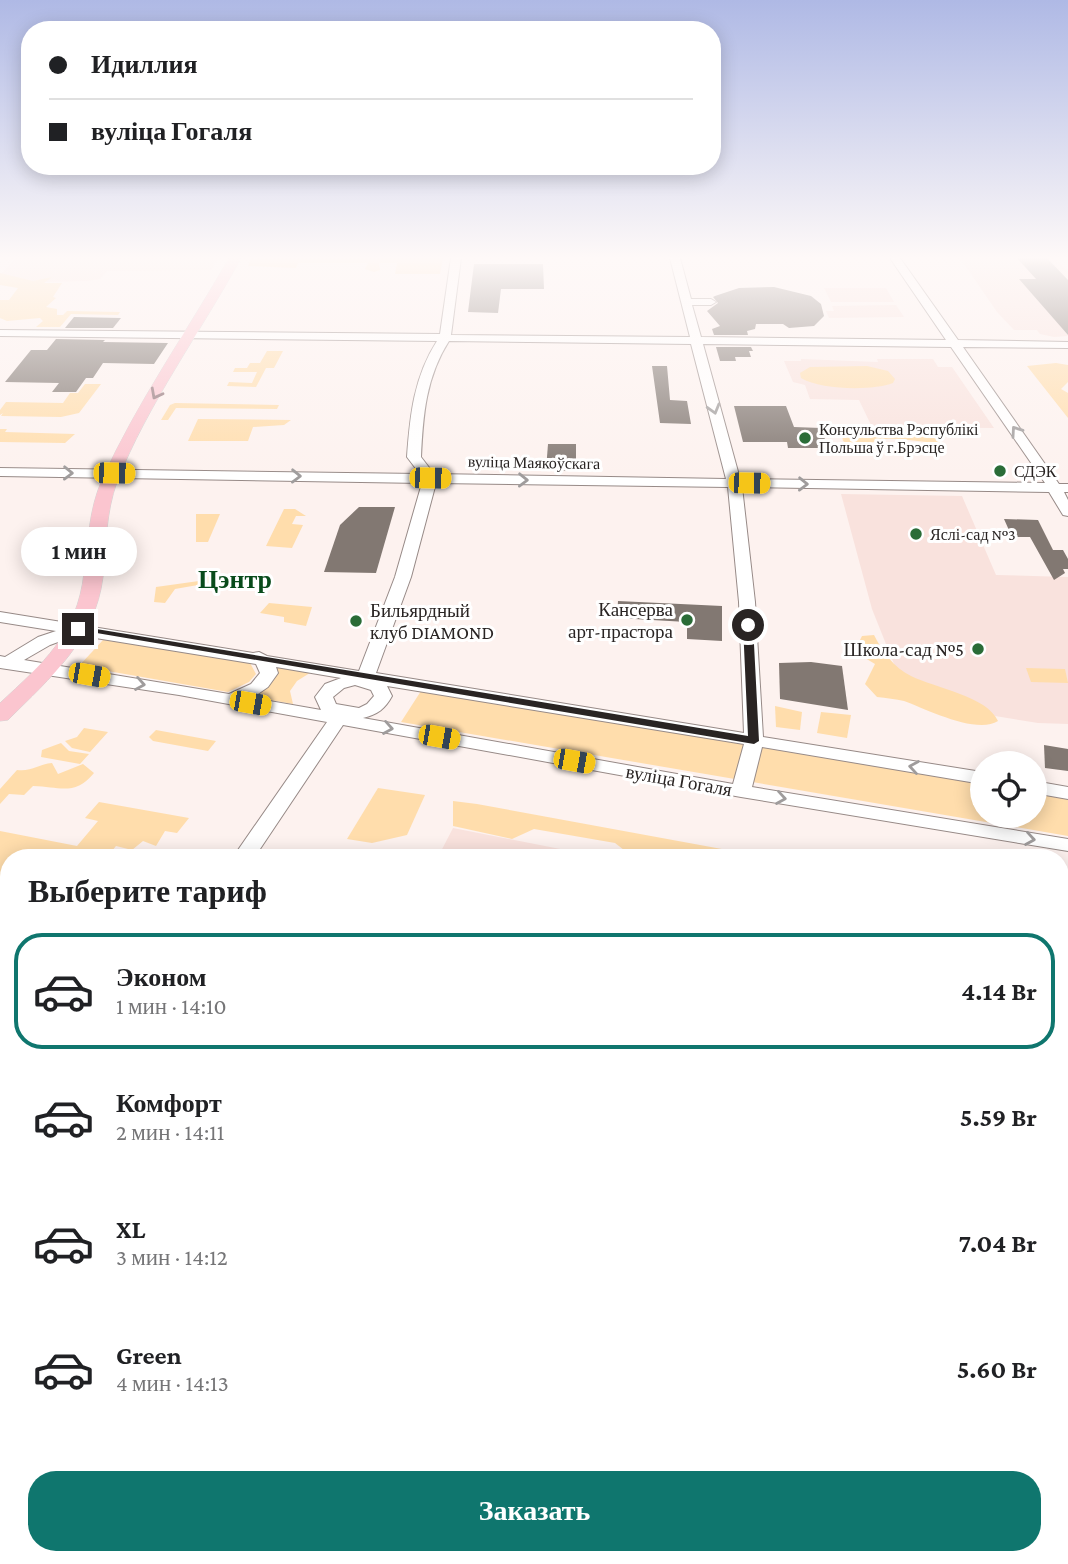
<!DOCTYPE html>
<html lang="ru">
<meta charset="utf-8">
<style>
:root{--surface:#fff;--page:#f2f2f2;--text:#202124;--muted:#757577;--line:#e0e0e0;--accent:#0f766e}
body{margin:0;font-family:"Crimson Pro",serif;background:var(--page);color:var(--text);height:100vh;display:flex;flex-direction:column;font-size:26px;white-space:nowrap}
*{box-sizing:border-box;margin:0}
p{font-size:23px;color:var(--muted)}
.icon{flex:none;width:38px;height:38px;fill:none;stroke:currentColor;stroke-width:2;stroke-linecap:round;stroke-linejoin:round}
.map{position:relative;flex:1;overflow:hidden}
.details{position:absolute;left:0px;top:849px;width:1069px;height:716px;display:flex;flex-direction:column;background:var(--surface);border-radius:28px 28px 0 0;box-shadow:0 4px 18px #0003}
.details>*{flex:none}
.top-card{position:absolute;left:21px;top:21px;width:700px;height:154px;border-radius:28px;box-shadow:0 4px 18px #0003;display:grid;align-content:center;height:154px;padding:0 28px;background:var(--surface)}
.controls{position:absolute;left:970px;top:751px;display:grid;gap:14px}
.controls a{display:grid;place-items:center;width:77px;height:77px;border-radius:50%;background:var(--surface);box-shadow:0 4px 18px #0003;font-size:35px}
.end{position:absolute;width:32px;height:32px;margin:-16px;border:9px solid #292423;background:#fff;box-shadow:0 0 0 4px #fff}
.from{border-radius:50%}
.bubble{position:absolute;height:49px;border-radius:24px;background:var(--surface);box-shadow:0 4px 18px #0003;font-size:23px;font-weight:700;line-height:49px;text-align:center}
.car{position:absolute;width:21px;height:42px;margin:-21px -10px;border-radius:9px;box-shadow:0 0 5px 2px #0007;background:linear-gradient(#f5c518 24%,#345 0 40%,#f5c518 0 76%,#345 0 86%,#f5c518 0)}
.top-card b{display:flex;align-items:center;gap:24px;height:66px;font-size:26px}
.top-card b+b{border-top:2px solid var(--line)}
.top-card i{width:18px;height:18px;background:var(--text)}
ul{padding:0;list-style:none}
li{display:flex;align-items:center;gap:21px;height:116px;margin:0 14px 10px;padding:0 14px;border:4px solid transparent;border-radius:28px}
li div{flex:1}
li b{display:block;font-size:26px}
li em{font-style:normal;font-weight:700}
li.active{border-color:var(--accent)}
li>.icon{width:63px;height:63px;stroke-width:1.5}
h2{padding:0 28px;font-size:32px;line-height:84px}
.button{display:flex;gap:14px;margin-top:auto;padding:14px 28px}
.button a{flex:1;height:80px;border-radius:28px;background:var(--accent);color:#fff;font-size:28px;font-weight:700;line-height:80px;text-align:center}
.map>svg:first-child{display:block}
.built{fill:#f9e2dd}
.green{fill:#ffddac}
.building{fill:#827872}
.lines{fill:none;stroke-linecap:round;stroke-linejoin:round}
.minor-casing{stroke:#978a87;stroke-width:2}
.major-casing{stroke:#d4d3d3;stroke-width:1}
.minor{fill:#fff;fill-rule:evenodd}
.major{fill:#fbc5cf;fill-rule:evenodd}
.oneway{stroke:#927479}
.oneway2{stroke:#9f9c9c}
.route{fill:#292423}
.poi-dot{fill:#2a6c37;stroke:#fff;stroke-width:2.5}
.labels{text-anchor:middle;stroke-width:6;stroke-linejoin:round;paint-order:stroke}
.far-poi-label{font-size:16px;fill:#292423;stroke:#fff;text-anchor:start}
.far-street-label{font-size:16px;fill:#292423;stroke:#fff}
.poi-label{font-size:19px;fill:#292423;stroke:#fff;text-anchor:end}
.street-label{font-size:19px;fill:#292423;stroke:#fff}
.district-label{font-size:26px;font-weight:bold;fill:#094b1b;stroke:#fff}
</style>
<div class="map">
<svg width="1068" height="1564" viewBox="0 0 1068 1564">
<rect width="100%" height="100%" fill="#fdf2ef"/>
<g class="built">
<polygon points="16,258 219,258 211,270 107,271 100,279 87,281 0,283 0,275"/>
<polygon points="956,258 1054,258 1068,271 1068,336 1054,337 1040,334 1037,330 1014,330 997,312 962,261"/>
<polygon points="824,288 886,288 894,302 831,302"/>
<polygon points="896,305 904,317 829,318 826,311 834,311 832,306"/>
<polygon points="801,359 878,362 877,359 933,359 938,367 952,367 994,428 872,427 859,400 810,399 805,385 793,382 784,361 801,361"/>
<polygon points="841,494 962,496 996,575 1068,577 1068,724 1038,723 995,716 898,674 872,609"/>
<polygon points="453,828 601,857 604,857 438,857"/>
</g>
<g class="green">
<polygon points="443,258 440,274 395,274 397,263 379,263 380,270 374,272 365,269 368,263 298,263 296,268 248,266 251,259"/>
<polygon points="0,273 33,281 52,277 44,283 62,283 53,297 56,298 46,307 57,309 57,315 63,315 67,311 120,312 118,315 71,314 60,327 36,327 43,321 40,318 7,321 0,318 0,300 9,300 18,288 0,285"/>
<polygon points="267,351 283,351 274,368 266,368 256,387 227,386 229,382 252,383 257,372 233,372 235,368 247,368 250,363 260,363"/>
<polygon points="1056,363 1068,365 1068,382 1061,389 1068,393 1068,418 1027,366"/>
<path d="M867,366L888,371L895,379L893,383C872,391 821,390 801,378L800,373L810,367Z"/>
<polygon points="85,384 101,384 79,413 61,417 1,416 3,413 0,415 0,410 6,402 63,403 70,393 78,393"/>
<polygon points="175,403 279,405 277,409 176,408 168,420 161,420 170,405"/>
<polygon points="198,419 291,420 284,425 253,427 248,441 188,441"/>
<polygon points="0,429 7,429 5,432 75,434 65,443 0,442"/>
<path d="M870,430H912L939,440L943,449H933L926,442C913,441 899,438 886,439C866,441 862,454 843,441L842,435Z"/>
<polygon points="284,509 295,509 306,516 296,516 292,524 303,525 292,548 266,546"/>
<polygon points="196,514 220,514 208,542 196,542"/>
<polygon points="215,576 215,582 175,589 165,603 154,602 156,587 206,580 205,577"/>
<polygon points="269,603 312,607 306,626 284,622 284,617 260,613"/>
<path d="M874,635C882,651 894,668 911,676C935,688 987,696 998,721C977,735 926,709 904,701C896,699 886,698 877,697L865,684L875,664L860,655L858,644L862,636Z"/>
<polygon points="103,640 249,661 256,674 249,682 228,692 79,666"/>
<path d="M276,665L313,671L297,681L290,691L293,704L254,697C268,688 276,683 276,665Z"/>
<polygon points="1026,668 1065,669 1068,683 1031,682"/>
<polygon points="421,691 982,784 982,816 1034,816 1034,792 1068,798 1068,836 401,722"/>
<polygon points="775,706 802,712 800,730 776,727"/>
<polygon points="821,712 851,715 847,738 817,733"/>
<polygon points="84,728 108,732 90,752 72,748 65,741 77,737"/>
<polygon points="156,730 216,741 208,751 153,741 149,737"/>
<polygon points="61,743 69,751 89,754 80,764 41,757 42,750"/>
<path d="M52,763L58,774L83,764L94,773C75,796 61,787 33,786L24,795L9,794L0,804V789L17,770C31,772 39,764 52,763Z"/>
<polygon points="378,788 425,795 407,835 372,843 347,839"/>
<polygon points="453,801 477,804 766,857 625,857 624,850 615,843 534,829 512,839 453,826"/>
<polygon points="99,802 189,818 177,833 165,831 156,846 143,841 132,850 116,846 107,857 9,858 9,900 0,911 0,831 77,846 98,821 85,818"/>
</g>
<g class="building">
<polygon points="1017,258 1047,258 1068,280 1068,335 1019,279 1036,279"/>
<polygon points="474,264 543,264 544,289 501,289 498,313 468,312"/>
<polygon points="774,287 811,296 821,304 824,316 814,326 789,328 783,324 756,324 755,329 747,331 748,335 714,335 712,329 720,326 707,311 718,303 713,297 715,296 739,288"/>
<polygon points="74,317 121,318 113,328 65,328"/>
<polygon points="56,339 105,340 103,342 168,343 154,364 103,363 93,378 86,378 76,392 52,392 59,383 5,382 31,350 47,350"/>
<polygon points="716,347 751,347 753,351 749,351 751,357 735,357 736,361 720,361"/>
<polygon points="652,366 667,366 670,400 687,401 691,424 660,423"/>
<polygon points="734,406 786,406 794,427 821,428 828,448 788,448 787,442 743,442"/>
<polygon points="548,444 576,444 576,471 546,470"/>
<polygon points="359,507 395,507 376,573 324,572 340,525"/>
<polygon points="1004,519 1038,520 1053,550 1063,550 1068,559 1068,569 1063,569 1065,573 1054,580 1030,537 1012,537"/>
<polygon points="618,601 722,606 722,641 687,639 687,622 617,618"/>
<polygon points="811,662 842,666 848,710 780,699 779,663"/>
<polygon points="1044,745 1068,749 1068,771 1045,768"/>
</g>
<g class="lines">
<defs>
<g id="minor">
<path d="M451,258H461L451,335L690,337L670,258H680L691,299H711L716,302L711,305H692L701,337L946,340L890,258H900L958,340L1068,342V348L963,347L1059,484H1068V492H1064L1068,500V516L1063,515L1049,492L742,487L755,602L763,737L982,772V784L762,747L752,787L1068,839V851L741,797L343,725L254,858H236L238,850L327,722L179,695L0,668V656L5,657L38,637L56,631L0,622V612L253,653L259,652L267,656L359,671L395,577L422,483L0,476V468L420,474L407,457C410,415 414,377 437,341L0,336V330L440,334ZM449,341L691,344L726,479L434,474L421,457C423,415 426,377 449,341ZM703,344L951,347L1045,483L740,479ZM436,483L728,487L739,602L744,733L376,673L411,577ZM77,635L256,664L260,673L251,684L229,694L24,660L50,645ZM276,667L341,678L325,684L315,697L321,710L252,698L268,687L278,673ZM355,685L371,690L374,696L367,704L359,708L336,704L333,697L344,688ZM387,686L744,744L733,784L363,718C378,714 385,709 392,696Z"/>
<polygon points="1034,781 1068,787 1068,799 1034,793"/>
<polygon points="9,1198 9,1230 0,1233 0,1201"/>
<polygon points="0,1357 9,1360 9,1388 0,1385"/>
<polygon points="551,1556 583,1556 580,1564 548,1564"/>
<polygon points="638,1556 699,1556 702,1564 641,1564"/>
</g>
<path id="major" d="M229,258H241C201,332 148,403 117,482C106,512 106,545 103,577C95,640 51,677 8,720L0,721V703C43,663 77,635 84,573C88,542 89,509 102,480C137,402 187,332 229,258Z"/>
</defs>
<use href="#minor" class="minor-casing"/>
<use href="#major" class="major-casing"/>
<use href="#minor" class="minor"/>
<use href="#major" class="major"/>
</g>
<defs><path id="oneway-chevron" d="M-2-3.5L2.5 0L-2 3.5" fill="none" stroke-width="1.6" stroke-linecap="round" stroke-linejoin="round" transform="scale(1.75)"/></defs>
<use class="oneway" href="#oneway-chevron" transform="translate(156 394) rotate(118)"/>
<g class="oneway2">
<use href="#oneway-chevron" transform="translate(714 409) rotate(74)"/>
<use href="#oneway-chevron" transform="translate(1016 431) rotate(-125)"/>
<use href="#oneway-chevron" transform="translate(68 473) rotate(1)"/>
<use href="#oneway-chevron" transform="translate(296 476) rotate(1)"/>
<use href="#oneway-chevron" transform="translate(523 480) rotate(1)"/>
<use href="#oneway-chevron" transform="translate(803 484) rotate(1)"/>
<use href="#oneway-chevron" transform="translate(140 684) rotate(10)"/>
<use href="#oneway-chevron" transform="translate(388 728) rotate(10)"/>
<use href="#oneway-chevron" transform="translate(914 767) rotate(-171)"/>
<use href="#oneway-chevron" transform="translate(781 798) rotate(9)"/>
<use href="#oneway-chevron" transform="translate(1030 839) rotate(9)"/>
</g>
<linearGradient id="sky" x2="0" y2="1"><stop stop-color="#afb9e5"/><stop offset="0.54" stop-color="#fef9f8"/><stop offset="1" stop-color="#fef9f8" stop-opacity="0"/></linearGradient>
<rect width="1068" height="477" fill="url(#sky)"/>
<polygon class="route" points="748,622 753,625 759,741 754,744 73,629 78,626 748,736 743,625"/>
<g class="poi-dot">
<circle cx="805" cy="438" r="7"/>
<circle cx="1000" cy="471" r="7"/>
<circle cx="916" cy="534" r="7"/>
<circle cx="687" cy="620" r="7"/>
<circle cx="356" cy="621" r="7"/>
<circle cx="978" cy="649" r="7"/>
</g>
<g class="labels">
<g class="far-poi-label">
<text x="819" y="435">Консульства Рэспублікі<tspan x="819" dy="18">Польша ў г.Брэсце</tspan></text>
<text x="1014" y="477">СДЭК</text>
<text x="930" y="540">Яслі-сад №3</text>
</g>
<g class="far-street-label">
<text transform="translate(534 462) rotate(1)" y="6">вуліца Маякоўскага</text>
</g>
<g class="poi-label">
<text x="673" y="616">Кансерва<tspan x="673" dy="22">арт-прастора</tspan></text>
<text x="370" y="617" text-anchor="start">Бильярдный<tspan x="370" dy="22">клуб DIAMOND</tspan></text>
<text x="964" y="656">Школа-сад №5</text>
</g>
<g class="street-label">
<text transform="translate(679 780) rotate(10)" y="7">вуліца Гогаля</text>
</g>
<g class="district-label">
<text x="235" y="588">Цэнтр</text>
</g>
</g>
</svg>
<div class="controls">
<a><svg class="icon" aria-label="locate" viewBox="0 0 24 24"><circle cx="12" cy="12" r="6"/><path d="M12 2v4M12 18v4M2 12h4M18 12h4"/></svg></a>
</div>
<i class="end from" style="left:748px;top:625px"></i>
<i class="end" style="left:78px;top:629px"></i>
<div class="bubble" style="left:21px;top:527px;width:116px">1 мин</div>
<i class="car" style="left:114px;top:473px;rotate:91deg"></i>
<i class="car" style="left:430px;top:478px;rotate:91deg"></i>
<i class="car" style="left:749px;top:483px;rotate:91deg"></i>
<i class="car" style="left:89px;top:675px;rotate:100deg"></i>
<i class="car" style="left:250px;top:703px;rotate:100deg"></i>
<i class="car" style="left:439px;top:737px;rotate:100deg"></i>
<i class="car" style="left:574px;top:761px;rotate:100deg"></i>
<div class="top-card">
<b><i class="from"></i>Идиллия</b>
<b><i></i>вуліца Гогаля</b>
</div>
<section class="details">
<h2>Выберите тариф</h2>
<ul>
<li class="active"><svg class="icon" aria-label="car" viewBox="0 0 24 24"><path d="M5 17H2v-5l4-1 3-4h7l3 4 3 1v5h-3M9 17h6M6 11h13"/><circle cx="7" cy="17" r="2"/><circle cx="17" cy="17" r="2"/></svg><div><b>Эконом</b><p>1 мин · 14:10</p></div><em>4.14 Br</em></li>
<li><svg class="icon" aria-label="car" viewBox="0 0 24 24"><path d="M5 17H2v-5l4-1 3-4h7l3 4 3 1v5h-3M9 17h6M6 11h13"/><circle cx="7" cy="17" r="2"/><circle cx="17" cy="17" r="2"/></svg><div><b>Комфорт</b><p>2 мин · 14:11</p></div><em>5.59 Br</em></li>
<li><svg class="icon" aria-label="car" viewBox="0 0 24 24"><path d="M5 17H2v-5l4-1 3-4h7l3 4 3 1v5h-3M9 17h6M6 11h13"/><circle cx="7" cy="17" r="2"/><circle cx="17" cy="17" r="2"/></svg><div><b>XL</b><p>3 мин · 14:12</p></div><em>7.04 Br</em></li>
<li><svg class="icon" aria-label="car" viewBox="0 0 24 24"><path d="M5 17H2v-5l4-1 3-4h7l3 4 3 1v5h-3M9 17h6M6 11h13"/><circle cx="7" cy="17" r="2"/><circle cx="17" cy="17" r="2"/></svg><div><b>Green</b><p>4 мин · 14:13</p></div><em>5.60 Br</em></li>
</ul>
<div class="button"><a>Заказать</a></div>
</section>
</div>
